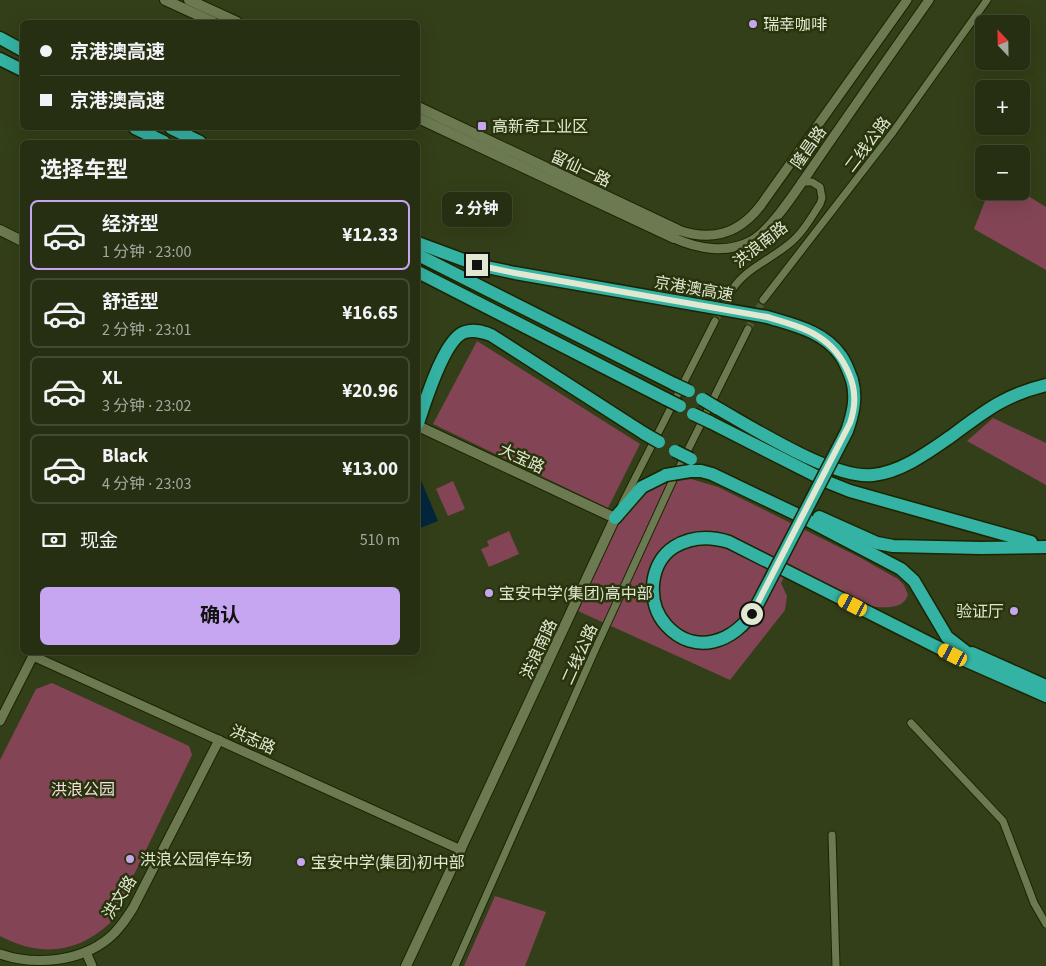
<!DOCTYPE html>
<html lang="zh">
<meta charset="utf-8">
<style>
:root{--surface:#262f12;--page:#2e371b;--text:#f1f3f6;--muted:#a4a99f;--line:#424a32;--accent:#c6a6f0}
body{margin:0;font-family:"Source Sans 3","Noto Sans SC",sans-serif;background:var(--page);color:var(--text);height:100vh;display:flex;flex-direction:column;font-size:19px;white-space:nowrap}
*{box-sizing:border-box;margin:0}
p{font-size:16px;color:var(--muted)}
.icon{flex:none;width:28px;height:28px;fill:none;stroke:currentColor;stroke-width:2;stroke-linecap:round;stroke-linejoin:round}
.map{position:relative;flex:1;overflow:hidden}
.sheet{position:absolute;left:20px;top:140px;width:400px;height:515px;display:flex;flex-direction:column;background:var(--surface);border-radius:8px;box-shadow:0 5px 20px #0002,0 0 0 1px var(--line)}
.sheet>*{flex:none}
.hud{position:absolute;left:20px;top:20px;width:400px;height:110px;border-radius:8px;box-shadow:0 5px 20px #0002,0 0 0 1px var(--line);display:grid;align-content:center;height:110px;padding:0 20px;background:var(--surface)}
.needle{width:32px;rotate:338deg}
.tools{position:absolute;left:975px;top:15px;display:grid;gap:10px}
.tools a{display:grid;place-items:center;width:55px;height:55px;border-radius:8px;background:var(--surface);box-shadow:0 5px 20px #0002,0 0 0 1px var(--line);font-size:25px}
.end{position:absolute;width:22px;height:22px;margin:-11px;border:6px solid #e0e8d1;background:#111;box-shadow:0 0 0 2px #111}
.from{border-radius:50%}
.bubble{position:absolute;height:35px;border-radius:8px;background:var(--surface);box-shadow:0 5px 20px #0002,0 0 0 1px var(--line);font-size:16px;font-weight:700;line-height:35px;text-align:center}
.car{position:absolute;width:15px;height:30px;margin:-15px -8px;border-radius:6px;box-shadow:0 0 4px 1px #0007;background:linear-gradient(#f5c518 24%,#345 0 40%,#f5c518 0 76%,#345 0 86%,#f5c518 0)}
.hud b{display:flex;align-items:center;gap:18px;height:48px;font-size:19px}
.hud b+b{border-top:1px solid var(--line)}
.hud i{width:12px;height:12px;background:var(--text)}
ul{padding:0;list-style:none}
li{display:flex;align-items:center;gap:15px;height:70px;margin:0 10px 8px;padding:0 10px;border:2px solid var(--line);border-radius:8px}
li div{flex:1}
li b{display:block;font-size:19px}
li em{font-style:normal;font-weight:700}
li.on{border-color:var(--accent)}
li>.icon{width:45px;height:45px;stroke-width:1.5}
h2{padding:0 20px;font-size:22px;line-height:60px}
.pay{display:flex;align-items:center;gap:12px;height:55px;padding:0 20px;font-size:19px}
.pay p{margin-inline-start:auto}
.action{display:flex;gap:10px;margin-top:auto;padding:10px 20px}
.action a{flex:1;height:58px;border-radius:8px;background:var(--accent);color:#111;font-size:20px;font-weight:700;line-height:58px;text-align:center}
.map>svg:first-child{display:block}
.green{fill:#834556}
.water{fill:#03263e}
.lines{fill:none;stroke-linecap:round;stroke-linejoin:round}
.minor-tunnel{stroke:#4d5834;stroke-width:7;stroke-dasharray:7 3.5;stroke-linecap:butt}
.minor-casing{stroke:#1b2500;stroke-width:9}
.tertiary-casing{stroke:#1b2500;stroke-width:11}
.secondary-casing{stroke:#1b2500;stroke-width:12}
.motorway-casing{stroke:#1b2500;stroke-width:15}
.minor{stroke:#6c7a51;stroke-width:7}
.tertiary{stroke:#6c7a51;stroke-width:9}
.secondary{stroke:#6c7a51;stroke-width:10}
.motorway{stroke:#34b2a3;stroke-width:12}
.motorway-bridge-casing{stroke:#1b2500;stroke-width:15;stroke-linecap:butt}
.motorway-bridge{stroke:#34b2a3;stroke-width:12}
.route{stroke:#e0e8d1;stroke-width:6}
.poi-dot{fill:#c6a6f0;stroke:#29340d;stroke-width:2}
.labels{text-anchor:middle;stroke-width:5;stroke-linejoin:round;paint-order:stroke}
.poi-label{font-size:16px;fill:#e0e8d1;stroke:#29340d;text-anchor:start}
.street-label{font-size:16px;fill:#e0e8d1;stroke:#29340d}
.park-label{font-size:16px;fill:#f4dee2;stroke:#29340d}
</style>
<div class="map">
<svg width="1046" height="966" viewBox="0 0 1046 966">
<rect width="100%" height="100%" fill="#333f18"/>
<g class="green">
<polygon points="1014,191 1020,191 1046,207 1046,270 974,229 985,201"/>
<polygon points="477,341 640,444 608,508 433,424"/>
<polygon points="993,418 1046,443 1046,485 967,441"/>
<path d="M691,479L718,487L859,557L898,579L904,585L908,595C903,610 883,608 870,606L788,569L781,583L787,596L785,610L730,680L578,611L619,519L647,489L666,483Z"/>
<polygon points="453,481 465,509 448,516 436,489"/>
<polygon points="509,531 519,554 489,567 481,549 489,546 487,541"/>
<path d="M52,683L189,746L192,755L111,922C78,954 39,957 0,936V760L36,689Z"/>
<polygon points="495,896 546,912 525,966 464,966"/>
</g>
<polygon class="water" points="418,473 438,521 418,529"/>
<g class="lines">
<g class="minor-tunnel">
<polyline points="715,321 732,290"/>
<polyline points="748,329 763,300"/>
</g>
<defs>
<g id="minor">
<path d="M732,290C745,269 770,260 789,244C802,234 811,218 820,204L822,198L820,187L812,182H801"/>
<polyline points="763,300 893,132 987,0"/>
<polyline points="622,504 715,321"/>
<polyline points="911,723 1003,821 1034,903 1046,924"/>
<polyline points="832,835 836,966"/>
<polyline points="455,966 595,650 673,480 748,329"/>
</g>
<g id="tertiary">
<path d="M678,230C712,242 739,234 761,205L907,0"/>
<path d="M674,238C698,249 727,254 751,241C771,231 802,182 816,162C853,108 891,54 929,0"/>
<polyline points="33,656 461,850"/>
<polyline points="0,721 35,652"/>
<polyline points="86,952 92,966"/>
<path d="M0,954C35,966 80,962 109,938C119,930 126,919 133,908L219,740"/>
</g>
<g id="secondary">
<polyline points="165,0 213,22"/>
<polyline points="189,0 237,22"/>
<polyline points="418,107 678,230"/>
<polyline points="418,118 674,238"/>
<polyline points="0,230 22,241"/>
<polyline points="406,966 615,518 418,426"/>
</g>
<g id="motorway">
<polyline points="0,38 22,50"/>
<polyline points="0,59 22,70"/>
<polyline points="135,128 164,142"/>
<polyline points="171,128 200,142"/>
<path d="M418,243L477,265L515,273L767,317C793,325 824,331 841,356C846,363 849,372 852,380"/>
<polyline points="418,255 674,384"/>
<polyline points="418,272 666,399"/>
<path d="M717,408C753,428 834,480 873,475C901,472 927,453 950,437C984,412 1004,395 1046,385"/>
<polyline points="710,422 830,483 850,491 1031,542"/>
<path d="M418,423C425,403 444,338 465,332C474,329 483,332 491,335L645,434"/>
<polyline points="690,471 701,471 712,474 798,515 901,569 914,581 947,637 979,662"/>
<polyline points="819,517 877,543 893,546 981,548 1046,547"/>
<polyline points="615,518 642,487 666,475"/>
<path d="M755,609C735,642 695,657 666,625C646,603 649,563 674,547C692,536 710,536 729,542L953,655L1046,696"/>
<polyline points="972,653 1046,686"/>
</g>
</defs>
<use href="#minor" class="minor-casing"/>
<use href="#tertiary" class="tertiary-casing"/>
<use href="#secondary" class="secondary-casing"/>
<use href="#motorway" class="motorway-casing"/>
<use href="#minor" class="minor"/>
<use href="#tertiary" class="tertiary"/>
<use href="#secondary" class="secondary"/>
<use href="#motorway" class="motorway"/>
<defs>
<g id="motorway-bridge">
<polyline points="674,384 689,391"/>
<polyline points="666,399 680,406"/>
<polyline points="702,399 717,408"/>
<polyline points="693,414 710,422"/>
<polyline points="645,434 659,442"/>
<polyline points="675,451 691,459"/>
<polyline points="666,475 690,471"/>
<path d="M755,609L847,431C853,414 857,398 852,380"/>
</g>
</defs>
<use href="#motorway-bridge" class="motorway-bridge-casing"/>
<use href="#motorway-bridge" class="motorway-bridge"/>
</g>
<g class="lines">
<path class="route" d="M477,265L515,273L767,317C804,328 833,335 849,374C856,390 856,406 850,423L752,614"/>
</g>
<g class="poi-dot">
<circle cx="753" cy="24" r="5"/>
<rect x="477" y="121" width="10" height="10" rx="2.5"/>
<circle cx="489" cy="593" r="5"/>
<circle cx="1014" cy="611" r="5"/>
<circle cx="130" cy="859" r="5"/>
<circle cx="301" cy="862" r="5"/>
</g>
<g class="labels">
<g class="poi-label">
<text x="763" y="30">瑞幸咖啡</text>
<text x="492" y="132">高新奇工业区</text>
<text x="499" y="599">宝安中学(集团)高中部</text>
<text x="1004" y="617" text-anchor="end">验证厅</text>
<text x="140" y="865">洪浪公园停车场</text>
<text x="311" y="868">宝安中学(集团)初中部</text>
</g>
<g class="street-label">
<text transform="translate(867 144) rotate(-53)" y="6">二线公路</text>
<text transform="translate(808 147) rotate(-55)" y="6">隆昌路</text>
<text transform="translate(581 168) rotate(25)" y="6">留仙一路</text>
<text transform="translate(760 244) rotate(-38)" y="6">洪浪南路</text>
<text transform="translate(694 288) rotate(10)" y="6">京港澳高速</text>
<text transform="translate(522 458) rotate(25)" y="6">大宝路</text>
<text transform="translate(538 649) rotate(-65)" y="6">洪浪南路</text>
<text transform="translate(579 654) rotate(-66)" y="6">二线公路</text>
<text transform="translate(253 739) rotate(24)" y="6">洪志路</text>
<text transform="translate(119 897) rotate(-58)" y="6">洪文路</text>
</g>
<g class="park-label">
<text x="83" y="795">洪浪公园</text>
</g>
</g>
</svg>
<div class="tools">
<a><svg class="needle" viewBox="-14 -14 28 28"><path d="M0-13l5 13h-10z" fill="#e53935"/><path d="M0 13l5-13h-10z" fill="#a4a99f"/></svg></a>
<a>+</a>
<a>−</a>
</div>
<i class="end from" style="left:752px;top:614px"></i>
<i class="end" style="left:477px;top:265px"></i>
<div class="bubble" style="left:442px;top:192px;width:70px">2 分钟</div>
<i class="car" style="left:853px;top:605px;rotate:297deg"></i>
<i class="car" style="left:953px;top:655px;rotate:297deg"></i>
<div class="hud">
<b><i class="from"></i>京港澳高速</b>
<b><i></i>京港澳高速</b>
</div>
<section class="sheet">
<h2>选择车型</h2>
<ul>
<li class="on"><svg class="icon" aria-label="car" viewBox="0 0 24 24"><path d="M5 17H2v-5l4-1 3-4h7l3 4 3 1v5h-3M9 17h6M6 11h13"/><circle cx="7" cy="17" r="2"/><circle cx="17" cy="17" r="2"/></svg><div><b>经济型</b><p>1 分钟 · 23:00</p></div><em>¥12.33</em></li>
<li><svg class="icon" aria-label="car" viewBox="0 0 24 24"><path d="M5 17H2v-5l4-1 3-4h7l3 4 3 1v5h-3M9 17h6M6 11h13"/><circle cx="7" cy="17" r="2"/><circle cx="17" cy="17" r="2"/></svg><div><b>舒适型</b><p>2 分钟 · 23:01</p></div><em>¥16.65</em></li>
<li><svg class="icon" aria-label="car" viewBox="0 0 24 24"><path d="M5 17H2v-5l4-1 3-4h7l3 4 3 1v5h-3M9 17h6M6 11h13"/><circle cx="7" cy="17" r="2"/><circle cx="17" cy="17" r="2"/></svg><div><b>XL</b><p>3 分钟 · 23:02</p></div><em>¥20.96</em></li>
<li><svg class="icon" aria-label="car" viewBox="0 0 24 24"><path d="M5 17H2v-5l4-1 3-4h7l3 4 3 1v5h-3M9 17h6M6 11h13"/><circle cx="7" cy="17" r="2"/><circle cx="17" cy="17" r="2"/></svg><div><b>Black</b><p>4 分钟 · 23:03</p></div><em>¥13.00</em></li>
</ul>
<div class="pay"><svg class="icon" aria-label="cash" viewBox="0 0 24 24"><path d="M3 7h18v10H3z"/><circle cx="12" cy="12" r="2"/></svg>现金<p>510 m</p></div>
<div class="action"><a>确认</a></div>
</section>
</div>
